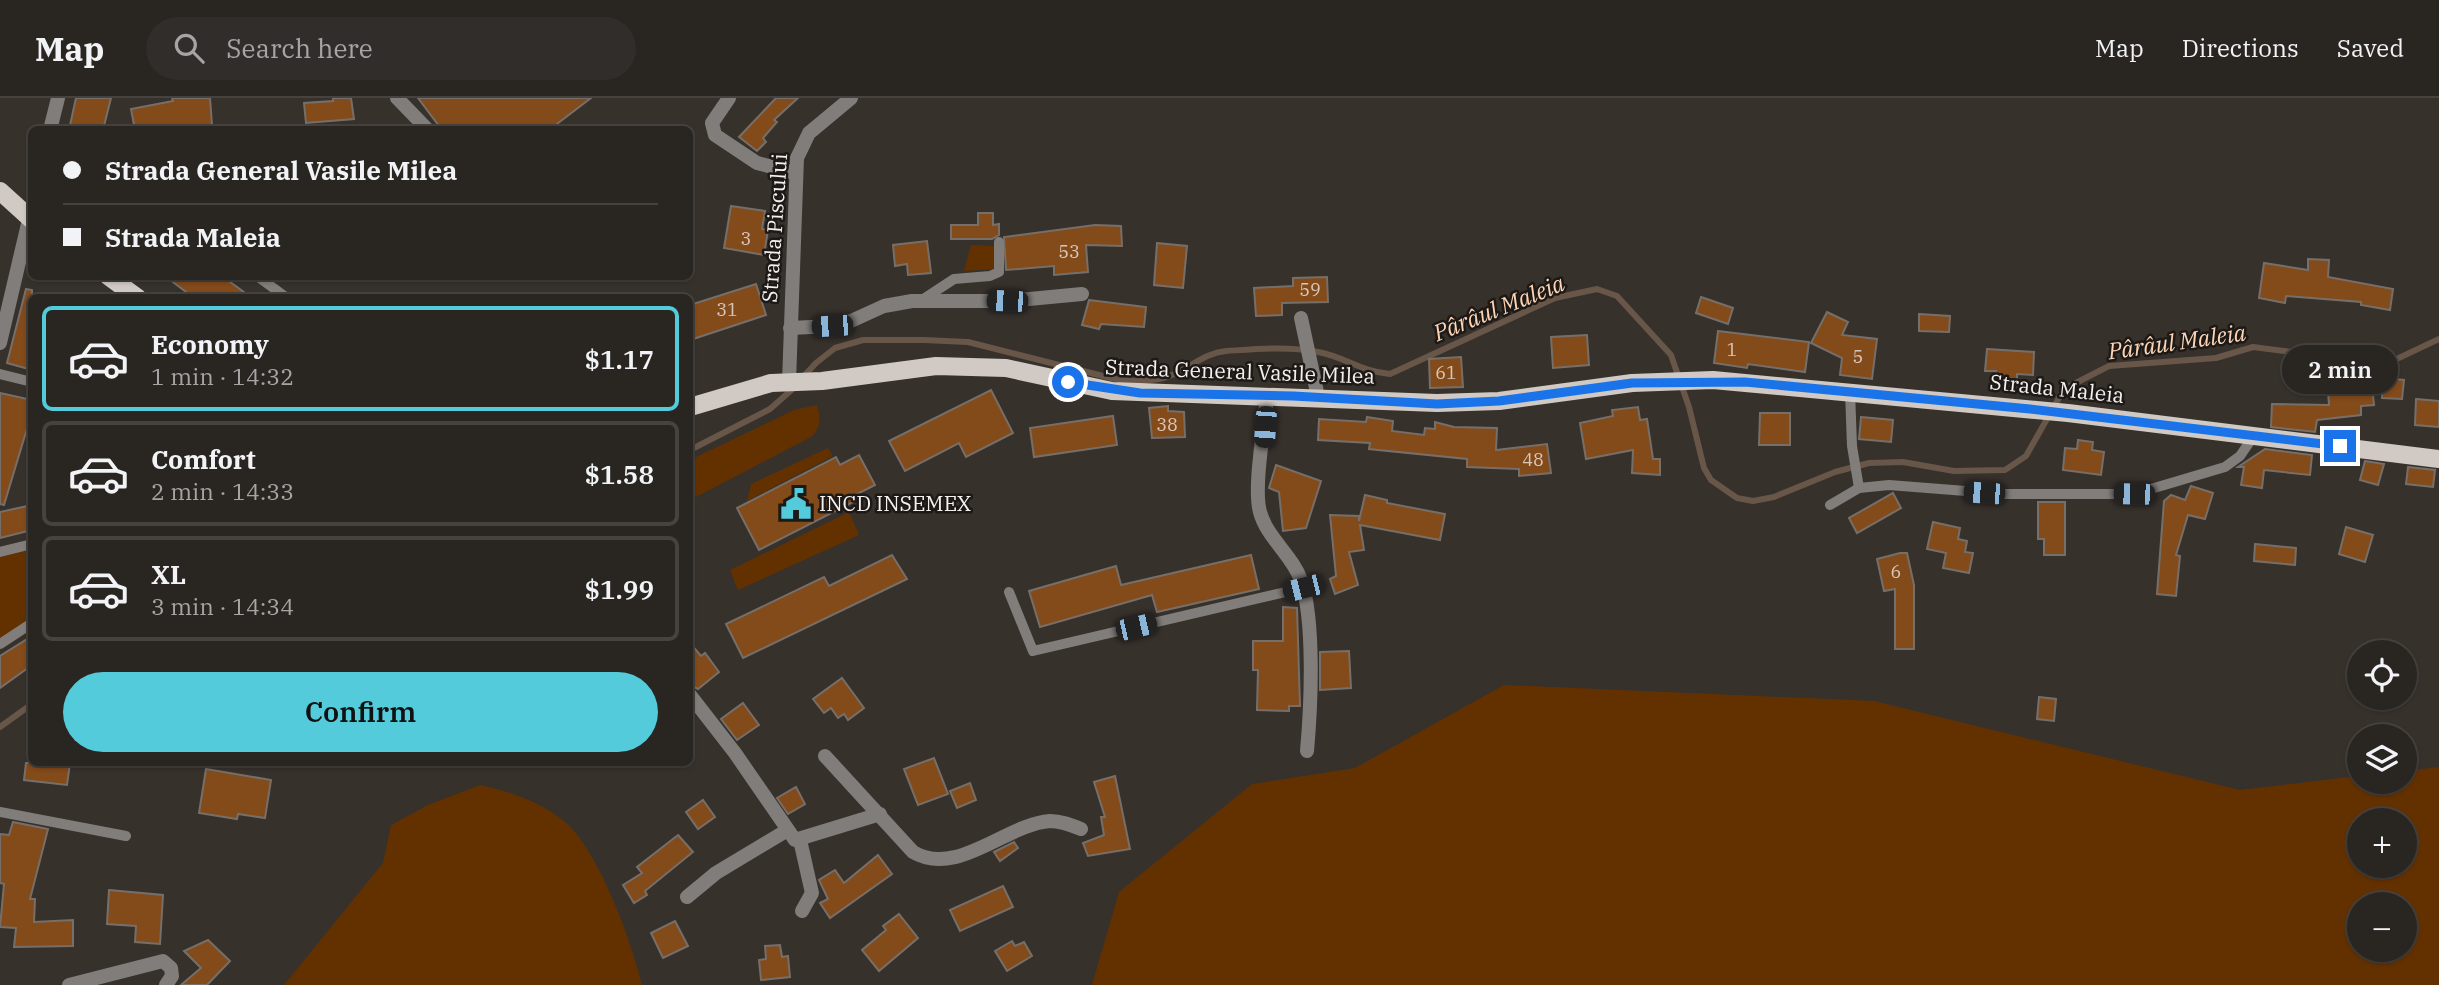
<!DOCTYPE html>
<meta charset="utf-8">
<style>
:root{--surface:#292521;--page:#312d2a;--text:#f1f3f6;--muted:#a5a5a5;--line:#45423f;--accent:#53cbda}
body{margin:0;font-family:"IBM Plex Serif",serif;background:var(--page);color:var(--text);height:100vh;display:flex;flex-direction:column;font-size:26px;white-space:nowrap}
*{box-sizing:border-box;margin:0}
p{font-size:23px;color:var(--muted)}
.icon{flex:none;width:38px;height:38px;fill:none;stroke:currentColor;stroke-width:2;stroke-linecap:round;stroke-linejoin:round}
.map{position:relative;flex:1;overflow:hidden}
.side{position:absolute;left:28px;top:196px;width:665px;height:472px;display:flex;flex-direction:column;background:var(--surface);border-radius:10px;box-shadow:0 2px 5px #0004,0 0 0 2px var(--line)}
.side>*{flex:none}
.banner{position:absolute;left:28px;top:28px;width:665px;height:154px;border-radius:10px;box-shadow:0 2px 5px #0004,0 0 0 2px var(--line);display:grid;align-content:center;height:154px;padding:0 35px;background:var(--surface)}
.fabs{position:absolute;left:2347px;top:542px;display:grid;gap:14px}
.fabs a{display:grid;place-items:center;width:70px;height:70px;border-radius:50%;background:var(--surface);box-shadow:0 2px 5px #0004,0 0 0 2px var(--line);font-size:35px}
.end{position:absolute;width:32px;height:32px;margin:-16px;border:9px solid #1a73e8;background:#fff;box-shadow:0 0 0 4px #fff}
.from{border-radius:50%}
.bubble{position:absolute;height:49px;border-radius:24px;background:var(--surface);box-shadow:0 2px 5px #0004,0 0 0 2px var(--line);font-size:23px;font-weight:600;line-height:49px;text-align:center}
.car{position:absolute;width:21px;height:42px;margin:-21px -10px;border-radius:9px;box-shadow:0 0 5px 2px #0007;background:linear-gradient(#222 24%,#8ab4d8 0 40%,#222 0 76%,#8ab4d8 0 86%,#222 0)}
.banner b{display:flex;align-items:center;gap:24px;height:66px;font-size:26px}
.banner b+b{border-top:2px solid var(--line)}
.banner i{width:18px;height:18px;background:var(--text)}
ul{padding:12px 0 0;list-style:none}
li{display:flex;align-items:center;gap:21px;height:105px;margin:0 14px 10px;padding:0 21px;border:4px solid var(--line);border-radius:10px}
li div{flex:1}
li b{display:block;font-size:26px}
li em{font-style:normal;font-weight:600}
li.current{border-color:var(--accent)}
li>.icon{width:63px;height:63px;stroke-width:1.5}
.action{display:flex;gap:14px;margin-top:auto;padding:14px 35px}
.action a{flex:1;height:80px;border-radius:42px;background:var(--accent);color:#111;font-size:28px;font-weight:600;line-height:80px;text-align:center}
header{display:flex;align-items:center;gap:42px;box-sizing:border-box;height:98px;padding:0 35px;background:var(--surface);border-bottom:2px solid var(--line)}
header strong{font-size:33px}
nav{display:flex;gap:38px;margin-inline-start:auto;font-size:24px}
.search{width:490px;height:63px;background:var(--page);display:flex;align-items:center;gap:18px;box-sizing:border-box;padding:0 24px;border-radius:38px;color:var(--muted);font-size:26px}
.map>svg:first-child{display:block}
.green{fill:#633100;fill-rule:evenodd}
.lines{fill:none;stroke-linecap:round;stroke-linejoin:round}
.stream{stroke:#685649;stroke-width:6}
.building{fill:#834a1a;stroke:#766f69;stroke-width:2}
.lane{stroke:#817d7b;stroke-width:10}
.street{stroke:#817d7b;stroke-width:14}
.primary{stroke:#d0c9c4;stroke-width:18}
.route{stroke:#1a73e8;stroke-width:9}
.labels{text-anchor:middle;stroke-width:5;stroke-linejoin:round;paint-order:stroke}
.number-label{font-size:18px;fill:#d8c6b8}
.street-label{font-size:21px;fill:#f5f0ed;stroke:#1c1917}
.poi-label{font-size:21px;fill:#f5f0ed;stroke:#1c1917;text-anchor:start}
.water-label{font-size:23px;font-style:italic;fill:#fed5b7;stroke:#1c1917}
</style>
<header>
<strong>Map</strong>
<div class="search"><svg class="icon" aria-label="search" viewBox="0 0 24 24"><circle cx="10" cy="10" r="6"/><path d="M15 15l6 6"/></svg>Search here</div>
<nav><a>Map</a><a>Directions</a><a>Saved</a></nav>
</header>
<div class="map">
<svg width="2439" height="887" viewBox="0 0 2439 887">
<rect width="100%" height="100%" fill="#37312c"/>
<g class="green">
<polygon points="971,147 994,148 997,166 994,171 964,173"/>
<path d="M817,307C821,321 821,329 811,339L690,402V362L794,312Z"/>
<polygon points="828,350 833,358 747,403 751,386"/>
<polygon points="849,414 859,437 738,492 730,472"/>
<polygon points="31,450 31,521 0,542 0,457"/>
<path d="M1504,587L1874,603L2240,692L2359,678V684H2404L2405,673L2439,669V887H1092L1119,794L1252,686L1355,670ZM2359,723H2404V768H2359ZM2359,807H2404V852H2359Z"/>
<path d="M480,687C510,694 540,703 564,723C598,751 632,844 642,887H284L383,765L391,727L428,707Z"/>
</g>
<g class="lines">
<g class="stream">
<path d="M803,279L816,265L835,250L863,242H924L968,244L1119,282C1137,283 1156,284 1172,277C1191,269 1205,255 1226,253C1257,251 1288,248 1318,254C1346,259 1358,273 1390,276L1555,200L1597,191L1617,198L1671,257L1689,309L1704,370L1711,382L1737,400L1753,403L1774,399L1835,374L1869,365L1903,364L1954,373L2005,372L2026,358L2064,291L2109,268L2216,260L2253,249L2314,257L2345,266L2384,267L2439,241"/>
<polyline points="690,352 770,311 796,288"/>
<polyline points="0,629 32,606"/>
</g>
</g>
<g class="building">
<polygon points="76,0 111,0 103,32 69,32"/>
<polygon points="172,0 210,0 212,27 135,32 131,11 173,3"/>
<polygon points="333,0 351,0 354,21 306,25 304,5 333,3"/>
<polygon points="418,0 591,0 549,32 442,32"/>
<polygon points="776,0 798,0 774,22 777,24 763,40 766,44 757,53 739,39"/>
<polygon points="731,108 765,113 762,131 768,132 764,157 724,150"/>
<polygon points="978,115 993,115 993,127 999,126 999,137 992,141 951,141 951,127 978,127"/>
<polygon points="1095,127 1121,128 1122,148 1086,147 1088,174 1054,177 1054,168 1006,172 1004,139"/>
<polygon points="927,143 931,175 908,177 907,166 895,168 893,147"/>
<polygon points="1157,145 1187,148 1183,190 1154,187"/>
<polygon points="2308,161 2329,162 2328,179 2393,191 2390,212 2361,207 2361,204 2286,198 2285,205 2259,200 2264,165 2308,172"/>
<polygon points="165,178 222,178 252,200 194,200"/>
<polygon points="1327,179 1328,204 1282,205 1282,217 1256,218 1254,190 1293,188 1293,180"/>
<polygon points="756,186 766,217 690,242 690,207"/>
<polygon points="26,191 32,192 32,272 7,265"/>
<polygon points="1701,199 1733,210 1728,226 1696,215"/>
<polygon points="1089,202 1146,209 1144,229 1101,226 1099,231 1082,227"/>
<polygon points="1827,214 1848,224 1842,237 1877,241 1872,281 1840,277 1842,260 1811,245"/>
<polygon points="1919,216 1950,218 1949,234 1919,233"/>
<polygon points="1718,233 1809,244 1805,274 1748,266 1747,270 1714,265"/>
<polygon points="1587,237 1589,267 1553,270 1551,239"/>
<polygon points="1987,251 2034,254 2033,277 2017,276 2017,284 1995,283 1996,273 1985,273"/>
<polygon points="1461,259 1463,289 1430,290 1429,261"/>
<polygon points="2383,280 2404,282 2402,301 2382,300"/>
<polygon points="2372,288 2374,307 2361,308 2361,317 2317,322 2315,334 2271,329 2272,306 2329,307 2328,294"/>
<polygon points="991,292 1013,335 966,359 959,345 905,373 889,343"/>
<polygon points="0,295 32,302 32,314 4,407 0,406"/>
<polygon points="2416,301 2439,303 2439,329 2415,327"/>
<polygon points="1168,308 1168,313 1184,314 1185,339 1152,340 1149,310"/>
<polygon points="1638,309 1640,322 1647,321 1653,361 1660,361 1660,377 1632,375 1633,352 1586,361 1580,325 1613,318 1612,312"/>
<polygon points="1760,315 1790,315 1790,347 1759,347"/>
<polygon points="1113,318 1117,347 1034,359 1030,330"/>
<polygon points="1367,319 1393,323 1392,333 1424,337 1425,330 1435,331 1435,324 1454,329 1497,330 1496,352 1547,346 1551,375 1519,378 1519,371 1467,369 1467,361 1369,351 1370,345 1318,342 1319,321 1366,324"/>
<polygon points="1861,319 1893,322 1891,344 1859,341"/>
<polygon points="2078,342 2093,344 2092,352 2104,354 2101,377 2063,372 2065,350 2077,351"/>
<polygon points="2265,351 2312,357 2310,377 2264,372 2262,390 2241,387 2244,369 2238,369"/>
<polygon points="859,357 875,387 853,398 855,403 759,452 737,410 836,359 840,367"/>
<polygon points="2365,363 2384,366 2378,387 2360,382"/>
<polygon points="1276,367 1321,383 1306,430 1283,433 1279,394 1269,390"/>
<polygon points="2408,369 2435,372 2433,389 2406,386"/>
<polygon points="2191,388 2213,395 2205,421 2188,417 2176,457 2180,458 2176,498 2157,496 2164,403 2171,397 2185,402"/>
<polygon points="1893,395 1901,410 1857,435 1849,420"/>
<polygon points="1365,397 1387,402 1387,405 1445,416 1440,442 1360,427 1364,452 1349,454 1358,487 1335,496 1330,481 1336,478 1330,417 1359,418 1359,423"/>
<polygon points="2038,404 2065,404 2065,457 2044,457 2044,441 2038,441"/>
<polygon points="32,407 32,432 0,440 0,414"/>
<polygon points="1933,424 1960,430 1958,441 1967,443 1965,454 1973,455 1969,475 1943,470 1946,455 1927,451"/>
<polygon points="2346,429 2373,437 2365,464 2339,456"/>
<polygon points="2255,446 2296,450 2295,467 2254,463"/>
<polygon points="1900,455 1907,455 1914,487 1914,551 1895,551 1895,491 1884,493 1877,461"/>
<polygon points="892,457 907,481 743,560 726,526 824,479 829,488"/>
<polygon points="1251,457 1259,491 1157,514 1152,497 1040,529 1029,493 1116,468 1121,487"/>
<polygon points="1283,509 1297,510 1300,608 1289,608 1289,613 1257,612 1258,572 1253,572 1253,543 1283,543"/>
<polygon points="32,538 32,567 0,590 0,558"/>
<polygon points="690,545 701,558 705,555 719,574 698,591 690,587"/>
<polygon points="1349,553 1351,590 1320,592 1320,554"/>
<polygon points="842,580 864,610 848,622 844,616 838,620 831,610 824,615 813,601"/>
<polygon points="2039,599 2056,601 2054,623 2037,621"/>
<polygon points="743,605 759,627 737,642 721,621"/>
<polygon points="934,660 948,696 918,707 904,671"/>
<polygon points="26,665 70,665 67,687 24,682"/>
<polygon points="206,671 271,682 265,720 238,716 237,721 199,715"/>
<polygon points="1115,678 1130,751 1088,758 1083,745 1104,737 1101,719 1105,719 1094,684"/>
<polygon points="970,685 976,702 957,710 950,693"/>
<polygon points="796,689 805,706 788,716 777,700"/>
<polygon points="703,702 715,719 698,731 686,714"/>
<polygon points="13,724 48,731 30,801 35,801 34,824 73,822 73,848 14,849 16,830 0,829 4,786 0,785 0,736 9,737"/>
<polygon points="678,737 693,754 645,793 647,797 634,805 623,787 642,775 637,769"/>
<polygon points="1014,744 1018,750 1000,763 994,754"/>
<polygon points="878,757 892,776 830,820 820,805 828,801 819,782 835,772 844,785"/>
<polygon points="1003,788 1013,809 960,833 950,812"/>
<polygon points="109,792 163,797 160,846 135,844 136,828 107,826"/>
<polygon points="899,816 918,840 879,873 862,852 886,832 883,828"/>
<polygon points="675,823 688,848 663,860 651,835"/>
<polygon points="208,842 230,863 207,887 181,887 201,870 184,853"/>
<polygon points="1012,843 1015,848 1024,844 1032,858 1007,873 995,853"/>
<polygon points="780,847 782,859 788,858 790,879 761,882 759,862 766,861 765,848"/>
</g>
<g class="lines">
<g class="lane">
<polyline points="257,178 287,200"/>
<polyline points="922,202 954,181 990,178 999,174 999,144"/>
<polyline points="0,276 32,284"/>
<polyline points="1859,390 1889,387 2004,396 2134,396 2225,369 2240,358 2255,336"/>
<polyline points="1830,407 1859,390 1852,348 1850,293"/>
<polyline points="0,454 32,446"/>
<polyline points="1009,494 1033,553 1303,490"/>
<polyline points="0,546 32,525"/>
<polyline points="0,714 126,738"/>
</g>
<g class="street">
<polyline points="397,0 428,32"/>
<polyline points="729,0 712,25 715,37 757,65 795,75"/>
<polyline points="50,32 58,0"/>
<polyline points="1301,220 1318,299"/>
<polyline points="790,230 832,228 851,223 884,208 912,203 1007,203 1082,196"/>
<polyline points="0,245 31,113"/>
<polyline points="789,284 797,60 809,35 851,0"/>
<path d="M1267,297C1265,327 1253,389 1260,414C1267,440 1292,457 1301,482C1315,523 1311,609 1307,653"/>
<polyline points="690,597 735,655 795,742 880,716"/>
<path d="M825,658L913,754C957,780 1006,726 1050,723C1061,723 1071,727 1081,731"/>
<polyline points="800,742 812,795 802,813"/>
<polyline points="687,799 716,775 786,733"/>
<polyline points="69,887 163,863 171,870 172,878 166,887"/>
</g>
<g class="primary">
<polyline points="0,93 32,122"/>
<polyline points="108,178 138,200"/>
<polyline points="690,309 771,285 822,283 936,268 1006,270 1112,293 1437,305 1499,303 1632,285 1713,282 2068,315 2439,361"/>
</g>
</g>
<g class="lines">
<polyline class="route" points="1068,284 1140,295 1293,298 1437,306 1499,303 1632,285 1745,284 2030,311 2340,348"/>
</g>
<defs>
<symbol id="civic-bare" viewBox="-9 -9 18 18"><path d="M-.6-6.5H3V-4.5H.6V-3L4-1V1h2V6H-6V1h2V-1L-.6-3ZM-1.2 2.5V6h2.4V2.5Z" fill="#53cbda" stroke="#1c1917" stroke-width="2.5" paint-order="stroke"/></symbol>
</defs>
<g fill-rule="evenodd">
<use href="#civic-bare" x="774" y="384" width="44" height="44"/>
</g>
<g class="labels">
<g class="number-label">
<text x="746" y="147">3</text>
<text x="1069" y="160">53</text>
<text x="1310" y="198">59</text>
<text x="727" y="218">31</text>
<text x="1732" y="258">1</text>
<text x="1858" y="265">5</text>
<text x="1446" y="281">61</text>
<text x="1167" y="333">38</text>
<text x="1533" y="368">48</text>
<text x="1896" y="480">6</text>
</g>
<g class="street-label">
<text transform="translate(775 130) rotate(-86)" y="7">Strada Piscului</text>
<text transform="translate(1240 274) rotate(2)" y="7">Strada General Vasile Milea</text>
<text transform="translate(2057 291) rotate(6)" y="7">Strada Maleia</text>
</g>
<g class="poi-label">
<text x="819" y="413">INCD INSEMEX</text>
</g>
<g class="water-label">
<text transform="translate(1499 210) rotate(-22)" y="8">Pârâul Maleia</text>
<text transform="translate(2177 244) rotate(-8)" y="8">Pârâul Maleia</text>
</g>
</g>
</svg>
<div class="fabs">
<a><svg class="icon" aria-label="locate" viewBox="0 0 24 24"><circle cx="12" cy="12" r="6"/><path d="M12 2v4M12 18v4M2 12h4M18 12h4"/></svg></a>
<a><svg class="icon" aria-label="layers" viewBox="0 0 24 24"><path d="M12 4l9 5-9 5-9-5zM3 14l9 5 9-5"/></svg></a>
<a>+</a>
<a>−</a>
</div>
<i class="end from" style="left:1068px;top:284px"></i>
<i class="end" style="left:2340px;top:348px"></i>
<div class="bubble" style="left:2282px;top:247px;width:116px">2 min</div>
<i class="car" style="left:1007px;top:203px;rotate:272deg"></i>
<i class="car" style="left:832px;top:228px;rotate:267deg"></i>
<i class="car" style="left:1265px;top:329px;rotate:184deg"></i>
<i class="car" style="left:1984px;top:395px;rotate:274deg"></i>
<i class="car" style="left:2134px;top:396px;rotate:271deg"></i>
<i class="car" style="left:1303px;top:490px;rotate:256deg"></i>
<i class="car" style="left:1136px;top:529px;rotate:77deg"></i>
<div class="banner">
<b><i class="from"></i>Strada General Vasile Milea</b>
<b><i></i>Strada Maleia</b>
</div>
<section class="side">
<ul>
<li class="current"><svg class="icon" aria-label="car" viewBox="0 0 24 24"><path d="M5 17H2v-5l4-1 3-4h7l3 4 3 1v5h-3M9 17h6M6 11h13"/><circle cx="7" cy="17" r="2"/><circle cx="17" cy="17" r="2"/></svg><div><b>Economy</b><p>1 min · 14:32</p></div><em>$1.17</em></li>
<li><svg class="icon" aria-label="car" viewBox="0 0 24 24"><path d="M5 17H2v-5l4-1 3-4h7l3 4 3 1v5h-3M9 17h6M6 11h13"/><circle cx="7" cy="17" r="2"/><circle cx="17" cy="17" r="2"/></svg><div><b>Comfort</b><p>2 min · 14:33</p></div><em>$1.58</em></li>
<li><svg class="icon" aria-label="car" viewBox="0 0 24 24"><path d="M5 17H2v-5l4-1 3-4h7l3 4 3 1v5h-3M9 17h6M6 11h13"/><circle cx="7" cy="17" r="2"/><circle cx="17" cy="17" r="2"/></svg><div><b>XL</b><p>3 min · 14:34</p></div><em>$1.99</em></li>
</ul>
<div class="action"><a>Confirm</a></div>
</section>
</div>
